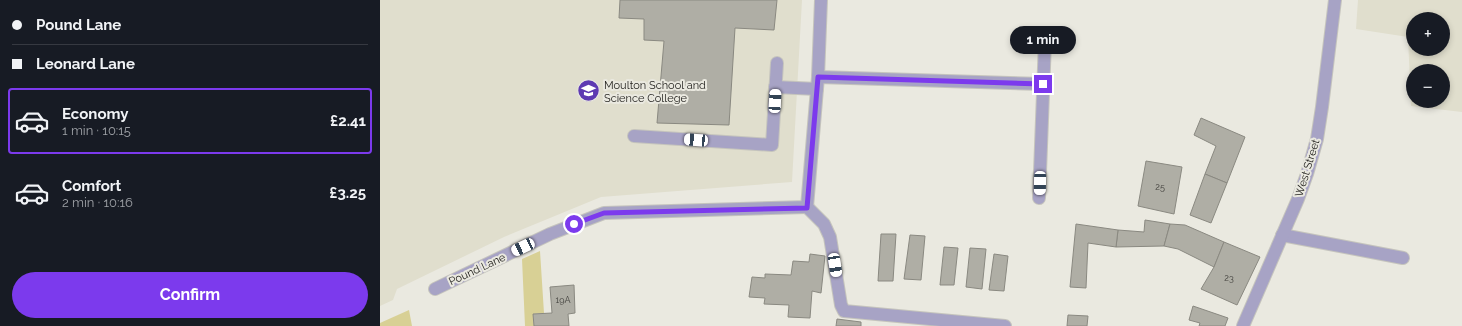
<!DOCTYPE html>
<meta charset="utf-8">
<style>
:root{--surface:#171b24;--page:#20242c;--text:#f1f3f6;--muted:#9ea1a6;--line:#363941;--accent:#7c3aed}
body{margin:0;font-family:Raleway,sans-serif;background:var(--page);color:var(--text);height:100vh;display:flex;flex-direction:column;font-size:15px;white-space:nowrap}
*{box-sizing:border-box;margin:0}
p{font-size:13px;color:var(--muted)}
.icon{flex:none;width:22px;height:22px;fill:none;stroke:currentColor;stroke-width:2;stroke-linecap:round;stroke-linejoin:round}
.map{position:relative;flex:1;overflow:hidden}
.details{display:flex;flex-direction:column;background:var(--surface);width:380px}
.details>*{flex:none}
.guide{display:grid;align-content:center;height:88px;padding:0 12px;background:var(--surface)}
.tools{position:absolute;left:1026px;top:12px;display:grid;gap:8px}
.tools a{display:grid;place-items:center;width:44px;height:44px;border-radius:50%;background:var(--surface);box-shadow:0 2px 6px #0003;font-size:20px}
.end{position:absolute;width:18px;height:18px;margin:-9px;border:5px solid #7c3aed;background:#fff;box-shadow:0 0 0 2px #fff}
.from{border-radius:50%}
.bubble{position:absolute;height:28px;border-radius:14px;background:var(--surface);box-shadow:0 2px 6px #0003;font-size:13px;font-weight:700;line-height:28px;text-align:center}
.car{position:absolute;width:12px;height:24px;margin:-12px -6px;border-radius:5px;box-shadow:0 0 3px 1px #0007;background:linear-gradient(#fff 24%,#345 0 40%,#fff 0 76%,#345 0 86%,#fff 0)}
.guide b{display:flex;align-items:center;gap:14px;height:38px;font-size:15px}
.guide b+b{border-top:1px solid var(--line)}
.guide i{width:10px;height:10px;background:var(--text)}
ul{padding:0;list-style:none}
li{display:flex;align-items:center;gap:12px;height:66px;margin:0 8px 6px;padding:0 4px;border:2px solid transparent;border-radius:4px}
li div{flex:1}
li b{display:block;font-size:15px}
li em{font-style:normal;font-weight:700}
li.current{border-color:var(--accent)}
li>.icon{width:36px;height:36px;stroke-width:1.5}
.action{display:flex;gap:8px;margin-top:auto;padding:8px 12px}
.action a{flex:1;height:46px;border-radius:24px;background:var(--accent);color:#fff;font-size:16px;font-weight:700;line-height:46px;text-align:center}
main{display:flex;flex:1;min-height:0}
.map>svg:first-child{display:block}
.built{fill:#e0decd;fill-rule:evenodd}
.green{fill:#d8d095}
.building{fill:#afaea5;stroke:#8a8981}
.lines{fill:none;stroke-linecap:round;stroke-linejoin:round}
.minor-casing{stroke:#c5c4bd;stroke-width:14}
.minor{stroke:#a7a3c5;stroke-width:12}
.route{stroke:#7c3aed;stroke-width:5}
.labels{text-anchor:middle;stroke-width:4;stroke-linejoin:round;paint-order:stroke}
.number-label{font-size:9px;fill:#43423e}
.poi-label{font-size:11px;fill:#1f1e1b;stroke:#eae9e0;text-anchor:start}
.street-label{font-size:11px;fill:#1f1e1b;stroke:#eae9e0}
</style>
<main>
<section class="details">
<div class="guide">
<b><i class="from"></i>Pound Lane</b>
<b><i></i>Leonard Lane</b>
</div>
<ul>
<li class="current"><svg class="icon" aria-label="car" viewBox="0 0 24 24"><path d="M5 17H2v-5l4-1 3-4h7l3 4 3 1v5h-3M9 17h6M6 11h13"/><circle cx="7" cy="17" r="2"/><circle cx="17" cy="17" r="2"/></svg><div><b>Economy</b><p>1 min · 10:15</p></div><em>£2.41</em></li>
<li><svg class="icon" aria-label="car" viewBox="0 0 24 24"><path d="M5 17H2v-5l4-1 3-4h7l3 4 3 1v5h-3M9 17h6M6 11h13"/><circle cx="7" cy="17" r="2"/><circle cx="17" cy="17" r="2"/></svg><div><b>Comfort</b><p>2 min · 10:16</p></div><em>£3.25</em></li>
</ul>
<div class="action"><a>Confirm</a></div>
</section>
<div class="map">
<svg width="1082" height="326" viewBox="0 0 1082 326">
<rect width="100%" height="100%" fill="#eae9e0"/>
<g class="built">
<polygon points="0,0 422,0 412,182 221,197 124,237 17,289 13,300 0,306"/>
<path d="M978,0H1082V112L1031,106L1028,37L976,29ZM1033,19H1063V49H1033ZM1033,71H1063V101H1033Z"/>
</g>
<g class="green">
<polygon points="160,251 164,313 153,314 154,326 145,326 142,259"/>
<polygon points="29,310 32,326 0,326 0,323"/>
</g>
<g class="building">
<polygon points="240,0 397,0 394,30 355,28 349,125 277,123 284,41 264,40 264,19 239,18"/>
<polygon points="821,118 865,137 847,183 825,174 836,146 814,135"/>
<polygon points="766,161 802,167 794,214 758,206"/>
<polygon points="825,174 847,183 831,223 810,215"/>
<polygon points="765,220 790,224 784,246 736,247 738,230 764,232"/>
<polygon points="696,224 738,230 736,247 708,243 706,288 690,287"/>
<polygon points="790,224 805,225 844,242 834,267 798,249 784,246"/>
<polygon points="501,234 516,234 513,281 498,281"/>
<polygon points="530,235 545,236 541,280 524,279"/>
<polygon points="844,242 880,257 857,305 821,289 834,267"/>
<polygon points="564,247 578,248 574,285 560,285"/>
<polygon points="590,248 606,249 602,289 586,287"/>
<polygon points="430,254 445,256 441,293 432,291 430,318 408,317 409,305 384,304 385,298 369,297 372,277 385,278 385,274 411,275 413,261 429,262"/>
<polygon points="614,254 628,256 624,291 609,290"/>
<polygon points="194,285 195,313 188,314 189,326 154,326 153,314 172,313 170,287"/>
<polygon points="813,306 848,318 845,326 819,326 820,323 809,320"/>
<polygon points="688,315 708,316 707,326 687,326"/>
<polygon points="457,319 481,322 481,326 456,326"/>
</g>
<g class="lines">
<defs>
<g id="minor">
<polyline points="438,77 663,84"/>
<polyline points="395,87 437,89"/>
<polyline points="254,136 392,145 397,63"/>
<polyline points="659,198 665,41"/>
<polyline points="427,207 444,224 450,237 461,305 464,311 625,326"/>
<polyline points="902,235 1023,258"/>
<polyline points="55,289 170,234 224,213 427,207 438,77 441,0"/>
<polyline points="863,326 918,199 927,174 937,139 942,107 955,0"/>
</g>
</defs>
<use href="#minor" class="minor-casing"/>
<use href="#minor" class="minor"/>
</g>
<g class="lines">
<polyline class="route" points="194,224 224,213 427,208 438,77 663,84"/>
</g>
<defs>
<symbol id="school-disc" viewBox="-11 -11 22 22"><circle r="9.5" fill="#5e3ab2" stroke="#eae9e0"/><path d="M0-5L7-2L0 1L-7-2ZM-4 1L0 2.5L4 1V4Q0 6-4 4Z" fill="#fff"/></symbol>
</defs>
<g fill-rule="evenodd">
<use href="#school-disc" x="196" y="78" width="25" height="25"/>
</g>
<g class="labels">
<g class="number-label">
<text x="780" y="190">25</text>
<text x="849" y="281">23</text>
<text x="183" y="303">19A</text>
</g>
<g class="poi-label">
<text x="224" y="89">Moulton School and<tspan x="224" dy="13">Science College</tspan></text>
</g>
<g class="street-label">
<text transform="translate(927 168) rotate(-73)" y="4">West Street</text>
<text transform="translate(97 269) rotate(-25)" y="4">Pound Lane</text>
</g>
</g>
</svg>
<div class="tools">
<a>+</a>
<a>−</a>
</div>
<i class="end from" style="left:194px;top:224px"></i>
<i class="end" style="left:663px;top:84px"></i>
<div class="bubble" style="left:630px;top:26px;width:66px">1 min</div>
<i class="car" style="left:395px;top:101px;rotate:3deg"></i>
<i class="car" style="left:316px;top:140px;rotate:274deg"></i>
<i class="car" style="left:660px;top:183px;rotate:181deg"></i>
<i class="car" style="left:143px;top:247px;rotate:245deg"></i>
<i class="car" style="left:455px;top:265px;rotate:171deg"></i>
</div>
</main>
